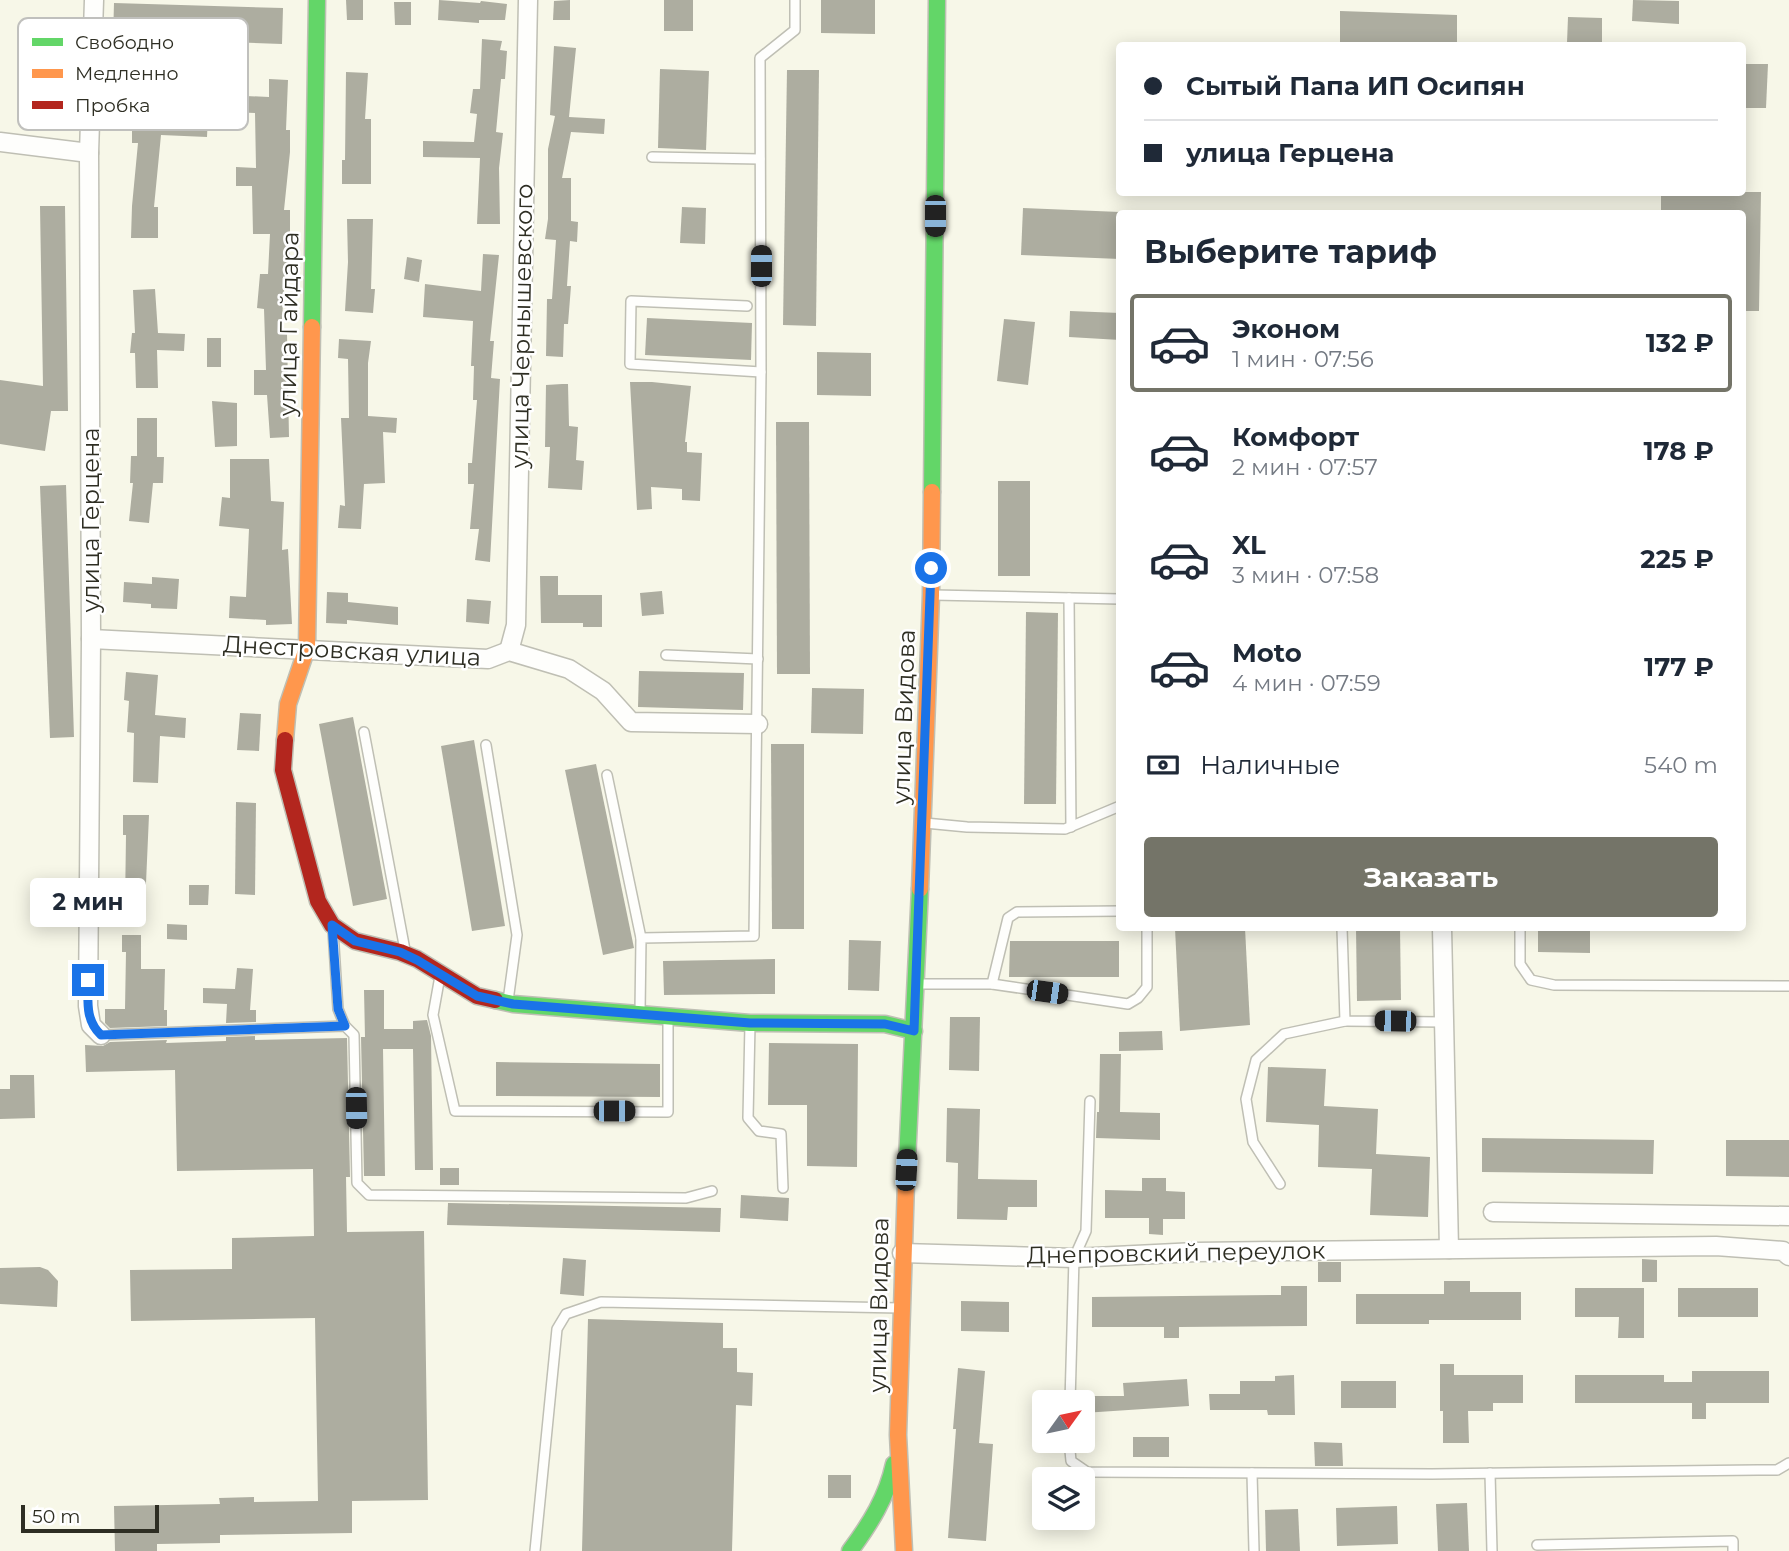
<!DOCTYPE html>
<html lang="ru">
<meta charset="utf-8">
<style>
:root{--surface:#fff;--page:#f2f2f3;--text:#1f2937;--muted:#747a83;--line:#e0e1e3;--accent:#747468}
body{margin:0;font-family:Montserrat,sans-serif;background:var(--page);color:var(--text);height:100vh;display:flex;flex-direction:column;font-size:26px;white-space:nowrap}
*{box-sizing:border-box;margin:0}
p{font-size:23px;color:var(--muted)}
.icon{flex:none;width:38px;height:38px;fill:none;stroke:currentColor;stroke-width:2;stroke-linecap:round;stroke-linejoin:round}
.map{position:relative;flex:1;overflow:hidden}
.side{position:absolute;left:1116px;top:210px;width:630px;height:721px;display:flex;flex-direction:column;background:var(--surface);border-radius:7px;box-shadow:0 4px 18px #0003}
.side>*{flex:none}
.top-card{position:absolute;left:1116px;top:42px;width:630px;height:154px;border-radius:7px;box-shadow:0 4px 18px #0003;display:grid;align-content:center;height:154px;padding:0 28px;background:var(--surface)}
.needle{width:46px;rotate:57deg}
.fabs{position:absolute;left:1032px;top:1390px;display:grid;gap:14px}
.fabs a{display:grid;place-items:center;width:63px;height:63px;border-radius:7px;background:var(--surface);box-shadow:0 4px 18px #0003;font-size:35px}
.scale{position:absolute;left:21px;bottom:18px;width:138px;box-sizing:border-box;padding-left:7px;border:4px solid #2e2e23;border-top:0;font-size:19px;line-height:24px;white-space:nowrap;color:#2e2e23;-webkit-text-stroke:5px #fff;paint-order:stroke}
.end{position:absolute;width:32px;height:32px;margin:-16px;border:9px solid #1a73e8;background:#fff;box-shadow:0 0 0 4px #fff}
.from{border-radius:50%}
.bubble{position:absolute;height:49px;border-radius:7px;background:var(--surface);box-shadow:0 4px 18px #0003;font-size:23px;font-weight:700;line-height:49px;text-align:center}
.car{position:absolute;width:21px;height:42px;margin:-21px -10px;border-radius:9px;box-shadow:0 0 5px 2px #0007;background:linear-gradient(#222 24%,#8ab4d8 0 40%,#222 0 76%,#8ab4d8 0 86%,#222 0)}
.top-card b{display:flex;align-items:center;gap:24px;height:66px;font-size:26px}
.top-card b+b{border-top:2px solid var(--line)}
.top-card i{width:18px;height:18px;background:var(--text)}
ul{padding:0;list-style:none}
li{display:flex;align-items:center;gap:21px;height:98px;margin:0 14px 10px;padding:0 14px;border:4px solid transparent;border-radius:7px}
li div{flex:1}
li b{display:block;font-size:26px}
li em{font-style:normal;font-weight:700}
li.active{border-color:var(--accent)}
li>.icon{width:63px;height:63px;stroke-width:1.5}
h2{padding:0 28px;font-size:32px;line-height:84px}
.pay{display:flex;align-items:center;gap:18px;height:77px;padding:0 28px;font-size:26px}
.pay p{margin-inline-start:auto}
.button{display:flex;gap:14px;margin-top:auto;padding:14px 28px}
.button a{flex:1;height:80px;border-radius:7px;background:var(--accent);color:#fff;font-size:28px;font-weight:700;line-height:80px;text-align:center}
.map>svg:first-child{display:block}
.building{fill:#adada0}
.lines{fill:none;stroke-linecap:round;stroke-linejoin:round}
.lane-casing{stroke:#bfbfb4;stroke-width:12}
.street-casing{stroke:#bfbfb4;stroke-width:21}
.fast-casing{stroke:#bfbfb4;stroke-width:19}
.slow-casing{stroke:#bfbfb4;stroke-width:19}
.jam-casing{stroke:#bfbfb4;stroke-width:19}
.lane{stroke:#fefefc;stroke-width:9}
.street{stroke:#fefefc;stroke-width:18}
.fast{stroke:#63d668;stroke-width:16}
.slow{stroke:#ff974d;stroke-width:16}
.jam{stroke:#b3261e;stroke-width:16}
.route{stroke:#1a73e8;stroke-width:9}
.labels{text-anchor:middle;stroke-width:5;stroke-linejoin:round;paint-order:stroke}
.street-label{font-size:24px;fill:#2e2e23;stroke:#fff}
.key{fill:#fff;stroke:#c0c0bd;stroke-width:2}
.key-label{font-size:19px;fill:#2e2e23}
</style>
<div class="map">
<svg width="1789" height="1551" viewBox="0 0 1789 1551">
<rect width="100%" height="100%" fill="#f7f7e8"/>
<g class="building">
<polygon points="346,0 363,0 363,20 347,20"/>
<polygon points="439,0 480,3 481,1 507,4 505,20 479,20 479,23 438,20"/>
<polygon points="570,0 570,20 553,20 554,1"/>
<rect x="664" y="0" width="29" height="31"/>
<polygon points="821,0 875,0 875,34 821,33"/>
<polygon points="1633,0 1679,1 1679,24 1632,21"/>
<polygon points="394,2 411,2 411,25 395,25"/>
<polygon points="114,3 283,8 282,44 228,42 225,95 269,97 269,79 288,80 286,130 290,130 290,152 284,210 290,210 290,236 289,274 285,274 281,334 287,334 289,437 270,438 267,395 254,395 254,370 266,370 264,309 257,308 260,274 268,274 270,234 253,234 252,186 236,186 236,167 256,168 255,113 206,111 211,42 113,39"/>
<polygon points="1340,11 1457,15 1457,46 1340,43"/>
<polygon points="1568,17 1602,18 1602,44 1567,43"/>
<polygon points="482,39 502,41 500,50 507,51 505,79 501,79 496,132 503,133 499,168 500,224 477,224 480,158 423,157 423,141 474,142 477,114 470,113 473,89 480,89"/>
<polygon points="554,46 576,48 569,117 605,119 604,134 571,132 562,178 571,178 571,221 578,222 577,242 570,241 567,286 571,286 568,324 564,324 563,357 546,356 547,299 552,299 556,240 545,239 548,219 548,149 555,116 550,115"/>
<polygon points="1743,64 1768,64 1766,108 1743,108"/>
<polygon points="138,68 160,69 158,113 208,115 207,137 161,135 154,207 158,207 158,238 131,238 132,206 138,143 132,143 132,124 135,124"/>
<polygon points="660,69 709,71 706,150 658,148"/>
<polygon points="787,70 819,70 816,326 783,325"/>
<polygon points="346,72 368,73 365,119 371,119 371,184 342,184 342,160 345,160"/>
<polygon points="1661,192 1761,192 1759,311 1743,311 1743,214 1661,214"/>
<polygon points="40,206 65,206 68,411 51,411 45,451 0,444 0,380 43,386"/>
<polygon points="682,207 706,208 705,244 680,243"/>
<polygon points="1023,208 1120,212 1120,259 1021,255"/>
<polygon points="347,219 373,219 371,289 375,289 373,313 345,311 348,262"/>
<polygon points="483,254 499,255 490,341 494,341 491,378 500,379 490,562 475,560 479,529 470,529 474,484 468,484 468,463 472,463 477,400 473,400 474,366 471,366 473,321 423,317 425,284 481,291"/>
<polygon points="407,257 422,260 419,282 404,279"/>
<polygon points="155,289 158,333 185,334 184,351 157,350 158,388 136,388 135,353 130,353 132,333 135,333 133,290"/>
<polygon points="1070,311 1120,313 1120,340 1069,337"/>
<polygon points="647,318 752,323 751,360 645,355"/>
<polygon points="1004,319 1035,322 1028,385 997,381"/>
<rect x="207" y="338" width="14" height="29"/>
<polygon points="339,339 371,341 368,363 368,416 397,418 396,433 383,432 385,483 364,484 361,529 338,528 340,505 345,506 341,418 349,418 348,359 338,358"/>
<polygon points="817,352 871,353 871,396 817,395"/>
<polygon points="630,382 652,382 691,386 685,442 687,442 687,452 702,453 700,501 682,500 682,489 651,487 652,509 637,510"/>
<polygon points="562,384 568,384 569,426 578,427 576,460 584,461 582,490 548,488 550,447 545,447 546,385"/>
<polygon points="212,401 237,403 237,446 215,447"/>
<polygon points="137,418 157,418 157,457 164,457 163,483 153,483 149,523 129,521 133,483 130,483 131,456 137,456"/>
<polygon points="776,422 809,422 810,674 777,674"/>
<polygon points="230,459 269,459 271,501 284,502 282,550 288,549 292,624 266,625 266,620 229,618 230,596 246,597 249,529 219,526 222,497 230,498"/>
<rect x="998" y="481" width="32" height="95"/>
<polygon points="66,485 74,737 50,738 40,486"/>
<polygon points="540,576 558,576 558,595 602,595 602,627 583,627 583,623 541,623"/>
<polygon points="152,577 179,579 177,609 151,608 151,604 123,602 124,582 152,584"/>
<polygon points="662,591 664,614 642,616 640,593"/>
<polygon points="327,592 348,593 348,602 398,607 398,625 347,620 347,624 326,623"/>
<polygon points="467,599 491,601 489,624 466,622"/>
<polygon points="1026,612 1058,613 1056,804 1024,804"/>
<polygon points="639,671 744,673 743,710 638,707"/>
<polygon points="126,672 158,675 155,715 186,718 185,738 160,736 158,783 133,782 134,733 127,732 129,701 124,700"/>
<polygon points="812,688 864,689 863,734 811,733"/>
<polygon points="240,713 261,714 259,751 237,750"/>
<polygon points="353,717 387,899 353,906 319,724"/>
<polygon points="474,740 505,926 472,931 441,746"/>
<polygon points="771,744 804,744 804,929 772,929"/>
<polygon points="596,764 634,948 603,955 565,770"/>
<polygon points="236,802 256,803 255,895 235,894"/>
<polygon points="123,815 149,815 145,906 125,906 126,835 123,835"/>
<polygon points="189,885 209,885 208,905 189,905"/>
<polygon points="167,924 187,925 187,940 167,939"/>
<polygon points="1175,928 1245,928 1250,1025 1180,1031"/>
<polygon points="1356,928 1400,928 1401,1000 1357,1001"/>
<polygon points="1538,928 1590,928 1590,953 1538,952"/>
<polygon points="122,935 141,935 141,969 165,969 164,1010 167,1010 167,1026 110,1028 105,1023 105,1009 125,1009 126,952 122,952"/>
<polygon points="849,940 881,941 879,991 848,990"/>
<polygon points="1010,941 1119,941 1119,977 1009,977"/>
<polygon points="775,959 775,994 664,995 663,961"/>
<polygon points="237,968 253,969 250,1010 256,1010 256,1022 226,1023 227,1004 203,1003 203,988 235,989"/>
<polygon points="364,990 384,990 384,1029 413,1029 413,1021 427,1020 431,1036 433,1170 415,1170 413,1049 383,1049 385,1176 364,1176 361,1037 365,1037"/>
<polygon points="950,1017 980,1017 979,1071 949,1070"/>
<polygon points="1162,1031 1163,1050 1119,1051 1119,1032"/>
<polygon points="255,1036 255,1040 347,1038 350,1177 346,1177 347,1232 424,1231 428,1500 352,1501 352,1533 220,1535 220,1543 157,1544 157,1551 115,1551 114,1506 220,1504 219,1498 254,1497 254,1502 318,1501 315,1318 131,1321 130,1270 232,1269 232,1238 314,1236 313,1169 177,1171 175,1070 86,1072 85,1045 103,1046 110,1042 167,1040 166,1043 226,1041 226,1037"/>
<polygon points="769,1043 858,1044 857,1167 807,1166 807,1105 768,1105"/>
<polygon points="1100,1054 1121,1054 1120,1112 1160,1113 1160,1140 1096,1138 1097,1112 1099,1112"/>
<polygon points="496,1062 660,1064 660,1097 496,1096"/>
<polygon points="1268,1067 1326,1069 1324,1106 1378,1109 1376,1154 1430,1157 1428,1217 1370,1215 1372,1169 1318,1167 1319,1125 1266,1122"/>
<polygon points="10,1075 34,1075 35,1118 0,1119 0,1089 10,1089"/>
<polygon points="947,1108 980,1109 978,1179 1037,1180 1037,1207 1008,1207 1007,1220 957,1219 958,1163 946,1162"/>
<polygon points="1482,1138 1654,1140 1653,1174 1482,1172"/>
<polygon points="1726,1140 1789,1140 1789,1177 1726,1176"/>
<rect x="440" y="1168" width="19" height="17"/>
<polygon points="1142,1178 1166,1178 1166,1191 1185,1192 1185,1219 1163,1219 1163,1235 1149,1234 1149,1218 1105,1218 1105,1190 1142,1191"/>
<polygon points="741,1195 789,1198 788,1221 740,1218"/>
<polygon points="448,1203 721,1208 720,1232 447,1225"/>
<polygon points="563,1258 586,1260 584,1296 560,1294"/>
<polygon points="1642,1259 1657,1260 1657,1282 1642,1282"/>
<rect x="1318" y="1262" width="23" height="20"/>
<polygon points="40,1267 48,1270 58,1281 57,1307 0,1304 0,1268"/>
<polygon points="1444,1281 1470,1281 1470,1292 1521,1292 1521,1320 1429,1320 1429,1324 1356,1324 1356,1294 1444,1294"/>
<polygon points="1281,1286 1307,1286 1307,1326 1179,1327 1179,1338 1164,1338 1164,1327 1092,1327 1092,1297 1281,1295"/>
<polygon points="1575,1288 1644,1288 1644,1338 1618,1338 1619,1317 1575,1317"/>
<rect x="1678" y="1288" width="80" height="29"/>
<polygon points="961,1301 1009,1302 1009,1332 961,1331"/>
<polygon points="588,1319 723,1323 723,1348 737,1348 737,1372 753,1373 752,1406 736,1405 732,1551 582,1551"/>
<polygon points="1440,1364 1454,1364 1454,1375 1523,1375 1523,1403 1493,1403 1493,1411 1468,1411 1469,1443 1443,1443 1443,1411 1440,1411"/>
<polygon points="958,1368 985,1371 979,1443 993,1444 986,1541 948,1538 956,1429 953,1429"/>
<polygon points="1692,1371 1769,1371 1769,1403 1706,1403 1706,1419 1692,1419 1692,1403 1575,1403 1575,1375 1664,1375 1664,1382 1692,1382"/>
<polygon points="1294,1375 1295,1415 1268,1415 1267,1410 1210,1410 1209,1394 1240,1394 1240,1381 1275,1381 1275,1376"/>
<polygon points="1187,1379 1189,1406 1083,1413 1083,1396 1124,1396 1123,1383"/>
<rect x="1341" y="1381" width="55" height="27"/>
<rect x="1133" y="1437" width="36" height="20"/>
<polygon points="1314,1442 1342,1443 1343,1466 1315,1466"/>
<rect x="828" y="1475" width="23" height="23"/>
<polygon points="1467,1503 1469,1551 1438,1551 1436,1504"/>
<polygon points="1397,1506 1398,1544 1337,1546 1336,1508"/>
<polygon points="1298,1509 1300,1551 1266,1551 1265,1510"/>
</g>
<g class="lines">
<defs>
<g id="lane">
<polyline points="652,157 760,159"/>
<polyline points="747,306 631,301 630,364 761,372"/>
<polyline points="933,595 1120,599"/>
<polyline points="1069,598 1071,827"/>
<polyline points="666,655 758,659"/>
<polyline points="364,732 405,950"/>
<polyline points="486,745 517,935 508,1001"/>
<polyline points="607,775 641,938"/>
<polyline points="925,823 967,827 1065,829 1120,806"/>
<polyline points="1342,928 1345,1021 1444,1022"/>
<polyline points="1520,928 1520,964 1531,980 1554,985 1789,986"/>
<polyline points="333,931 338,1009 345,1026"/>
<polyline points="440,976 433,1015 455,1111 668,1112 668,1018"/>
<polyline points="920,984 992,984 1128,1004 1138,998 1147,987 1147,928"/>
<polyline points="992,984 1008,918 1017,912 1120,911"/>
<polyline points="640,1012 641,938 754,936 761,372 760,58 795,30 795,0"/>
<polyline points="750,1024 748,1118 759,1131 781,1134 783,1188"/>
<polyline points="101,1035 345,1026 354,1035 357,1183 369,1195 686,1198 712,1191"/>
<polyline points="1280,1184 1253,1142 1246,1099 1256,1060 1284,1034 1345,1021"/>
<polyline points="1070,1402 1074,1258 1086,1231 1090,1101"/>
<polyline points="1069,1440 1071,1461 1087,1472 1432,1474 1758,1470 1777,1470 1789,1463"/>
<polyline points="1252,1473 1254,1551"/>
<polyline points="1490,1473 1492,1551"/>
<polyline points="1537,1545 1733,1541 1733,1551"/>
<polyline points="535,1551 557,1329 566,1314 601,1302 900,1308"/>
</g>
<g id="street">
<polyline points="94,0 89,153 91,639 88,1006 91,1025 101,1035"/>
<polyline points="0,142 89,153"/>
<polyline points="91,639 488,659 509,651 569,669 603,691 631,722 758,724"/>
<polyline points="509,651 516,625 528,0"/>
<polyline points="1442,928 1449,1249"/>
<polyline points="1493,1212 1789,1216"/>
<polyline points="902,1253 1074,1258 1196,1252 1716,1246 1783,1251 1789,1256"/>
</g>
<g id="fast">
<polyline points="312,327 317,0"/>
<polyline points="932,492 937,0"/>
<polyline points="495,1000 513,1004 750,1023 885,1024 914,1031"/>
<polyline points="906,1182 920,889"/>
<path d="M850,1551C870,1524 887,1497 894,1464"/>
</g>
<g id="slow">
<polyline points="285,740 288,704 307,648 312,327"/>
<polyline points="920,889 931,595 932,492"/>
<polyline points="904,1551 898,1435 906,1182"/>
</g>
<polyline id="jam" points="285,740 283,770 318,901 332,925 355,941 400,952 417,959 477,996 495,1000"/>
</defs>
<use href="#lane" class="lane-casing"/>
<use href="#street" class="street-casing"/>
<use href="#fast" class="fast-casing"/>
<use href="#slow" class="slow-casing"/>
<use href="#jam" class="jam-casing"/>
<use href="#lane" class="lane"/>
<use href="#street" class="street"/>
<use href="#fast" class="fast"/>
<use href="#slow" class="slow"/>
<use href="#jam" class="jam"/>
</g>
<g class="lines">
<path class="route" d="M88,980C88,1001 85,1020 101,1035L345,1026L338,1009L332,925L355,941L400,952L417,960L477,996L513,1004L750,1023L885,1024L914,1031L931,568"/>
</g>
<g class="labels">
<g class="street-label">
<text transform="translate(289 324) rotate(-89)" y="8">улица Гайдара</text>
<text transform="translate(522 326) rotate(-89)" y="8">улица Чернышевского</text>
<text transform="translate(91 520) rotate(-90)" y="8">улица Герцена</text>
<text transform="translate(352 651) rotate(3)" y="8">Днестровская улица</text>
<text transform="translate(904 717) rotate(-88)" y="8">улица Видова</text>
<text transform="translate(1176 1253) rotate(-1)" y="8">Днепровский переулок</text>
<text transform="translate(879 1305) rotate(-89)" y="8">улица Видова</text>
</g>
</g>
<rect x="18" y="18" width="230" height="112" rx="10" class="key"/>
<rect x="32" y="38" width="31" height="8" fill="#63d668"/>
<rect x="32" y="69" width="31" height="9" fill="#ff974d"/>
<rect x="32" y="101" width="31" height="8" fill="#b3261e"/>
<g class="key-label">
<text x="75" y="49">Свободно</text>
<text x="75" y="80">Медленно</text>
<text x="75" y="112">Пробка</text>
</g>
</svg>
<div class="fabs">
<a><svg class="needle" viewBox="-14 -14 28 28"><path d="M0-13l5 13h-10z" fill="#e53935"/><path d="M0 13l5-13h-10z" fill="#747a83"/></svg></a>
<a><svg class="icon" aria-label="layers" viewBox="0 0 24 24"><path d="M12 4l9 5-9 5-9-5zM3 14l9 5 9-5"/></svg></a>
</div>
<div class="scale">50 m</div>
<i class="end from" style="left:931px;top:568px"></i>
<i class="end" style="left:88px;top:980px"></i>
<div class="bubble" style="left:30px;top:878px;width:116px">2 мин</div>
<i class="car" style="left:935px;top:216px;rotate:180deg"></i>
<i class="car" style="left:761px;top:266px;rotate:0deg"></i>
<i class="car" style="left:1047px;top:992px;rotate:98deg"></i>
<i class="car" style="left:1395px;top:1021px;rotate:271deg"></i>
<i class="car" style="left:356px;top:1108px;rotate:179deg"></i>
<i class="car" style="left:614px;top:1111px;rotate:90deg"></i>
<i class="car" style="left:906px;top:1170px;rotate:3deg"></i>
<div class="top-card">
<b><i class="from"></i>Сытый Папа ИП Осипян</b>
<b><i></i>улица Герцена</b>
</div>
<section class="side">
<h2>Выберите тариф</h2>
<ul>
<li class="active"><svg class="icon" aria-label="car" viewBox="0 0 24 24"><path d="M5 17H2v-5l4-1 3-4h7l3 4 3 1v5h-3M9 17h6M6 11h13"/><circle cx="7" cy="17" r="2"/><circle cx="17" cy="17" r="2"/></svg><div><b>Эконом</b><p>1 мин · 07:56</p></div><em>132 ₽</em></li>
<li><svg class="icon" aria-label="car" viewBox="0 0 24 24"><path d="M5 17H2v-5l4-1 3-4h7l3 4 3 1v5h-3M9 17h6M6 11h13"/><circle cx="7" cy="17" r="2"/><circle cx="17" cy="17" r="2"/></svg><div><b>Комфорт</b><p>2 мин · 07:57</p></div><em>178 ₽</em></li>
<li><svg class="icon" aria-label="car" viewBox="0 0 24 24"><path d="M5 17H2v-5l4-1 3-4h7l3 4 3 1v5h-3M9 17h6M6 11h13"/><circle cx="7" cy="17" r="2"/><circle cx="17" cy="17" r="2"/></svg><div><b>XL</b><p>3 мин · 07:58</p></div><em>225 ₽</em></li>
<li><svg class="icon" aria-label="car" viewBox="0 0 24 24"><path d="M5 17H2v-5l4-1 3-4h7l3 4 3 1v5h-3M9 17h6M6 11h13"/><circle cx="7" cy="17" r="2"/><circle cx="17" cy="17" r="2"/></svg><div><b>Moto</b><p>4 мин · 07:59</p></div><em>177 ₽</em></li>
</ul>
<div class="pay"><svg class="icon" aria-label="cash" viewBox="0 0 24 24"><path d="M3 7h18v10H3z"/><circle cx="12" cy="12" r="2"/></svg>Наличные<p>540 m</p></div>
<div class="button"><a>Заказать</a></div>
</section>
</div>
